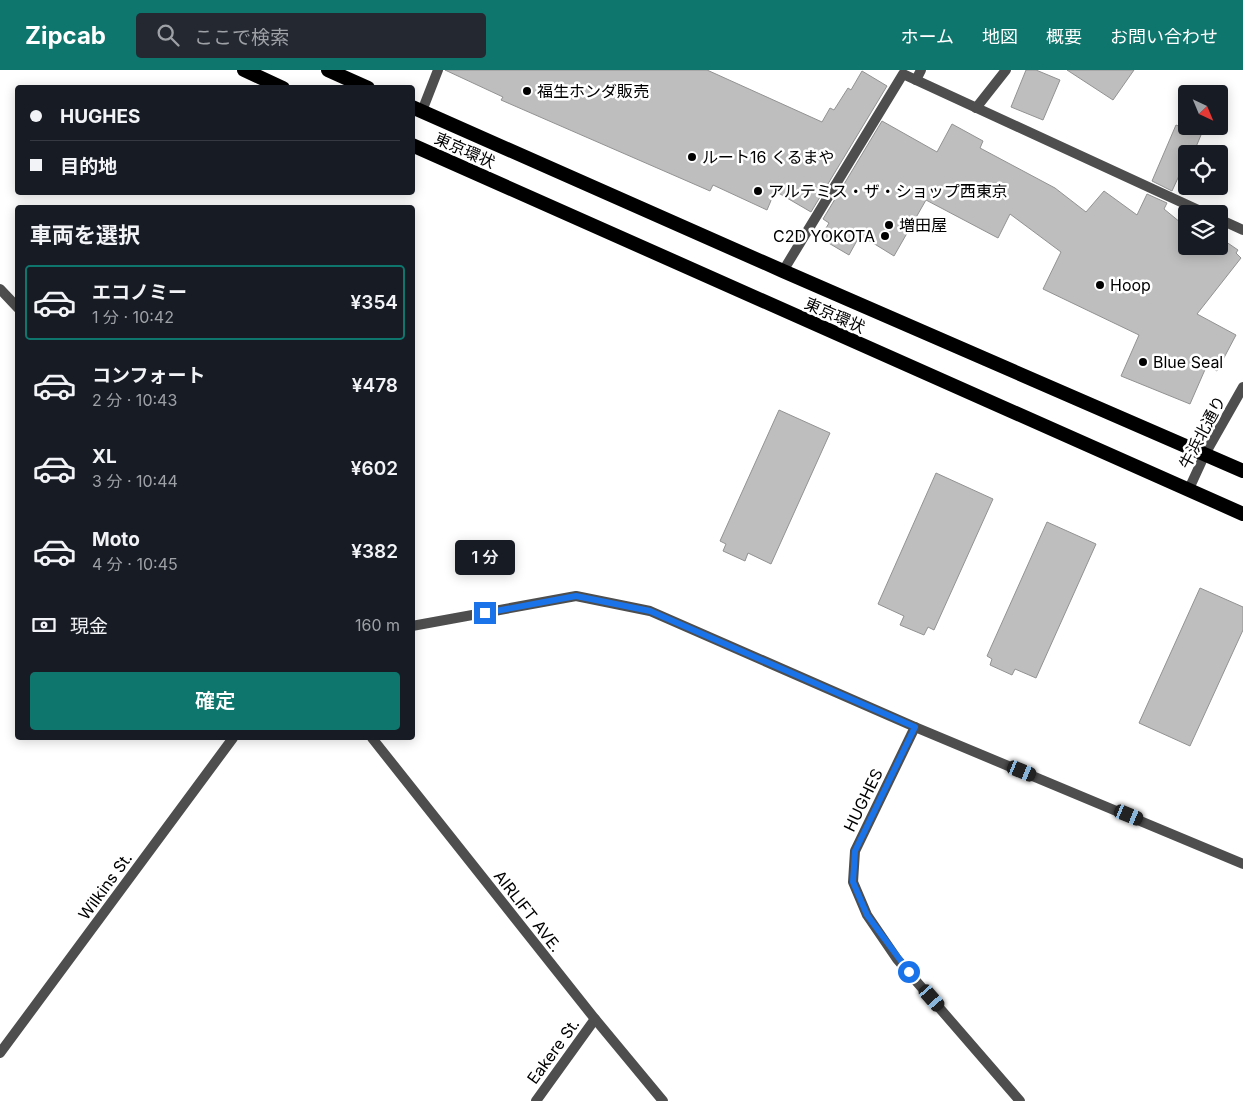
<!DOCTYPE html>
<html lang="ja">
<meta charset="utf-8">
<style>
:root{--surface:#171b24;--page:#242831;--text:#f1f3f6;--muted:#9ea1a6;--line:#363941;--accent:#0f766e}
body{margin:0;font-family:Inter,"Noto Sans JP",sans-serif;background:var(--page);color:var(--text);height:100vh;display:flex;flex-direction:column;font-size:19px;white-space:nowrap}
*{box-sizing:border-box;margin:0}
p{font-size:16px;color:var(--muted)}
.icon{flex:none;width:28px;height:28px;fill:none;stroke:currentColor;stroke-width:2;stroke-linecap:round;stroke-linejoin:round}
.map{position:relative;flex:1;overflow:hidden}
.drawer{position:absolute;left:15px;top:135px;width:400px;height:535px;display:flex;flex-direction:column;background:var(--surface);border-radius:5px;box-shadow:0 2px 12px #0003}
.drawer>*{flex:none}
.guide{position:absolute;left:15px;top:15px;width:400px;height:110px;border-radius:5px;box-shadow:0 2px 12px #0003;display:grid;align-content:center;height:110px;padding:0 15px;background:var(--surface)}
.needle{width:32px;rotate:136deg}
.controls{position:absolute;left:1178px;top:15px;display:grid;gap:10px}
.controls a{display:grid;place-items:center;width:50px;height:50px;border-radius:5px;background:var(--surface);box-shadow:0 2px 12px #0003;font-size:25px}
.end{position:absolute;width:22px;height:22px;margin:-11px;border:6px solid #1a73e8;background:#fff;box-shadow:0 0 0 2px #fff}
.from{border-radius:50%}
.bubble{position:absolute;height:35px;border-radius:5px;background:var(--surface);box-shadow:0 2px 12px #0003;font-size:16px;font-weight:600;line-height:35px;text-align:center}
.car{position:absolute;width:15px;height:30px;margin:-15px -8px;border-radius:6px;box-shadow:0 0 4px 1px #0007;background:linear-gradient(#222 24%,#8ab4d8 0 40%,#222 0 76%,#8ab4d8 0 86%,#222 0)}
.guide b{display:flex;align-items:center;gap:18px;height:48px;font-size:19px}
.guide b+b{border-top:1px solid var(--line)}
.guide i{width:12px;height:12px;background:var(--text)}
ul{padding:0;list-style:none}
li{display:flex;align-items:center;gap:15px;height:75px;margin:0 10px 8px;padding:0 5px;border:2px solid transparent;border-radius:5px}
li div{flex:1}
li b{display:block;font-size:19px}
li em{font-style:normal;font-weight:600}
li.on{border-color:var(--accent)}
li>.icon{width:45px;height:45px;stroke-width:1.5}
h2{padding:0 15px;font-size:22px;line-height:60px}
.pay{display:flex;align-items:center;gap:12px;height:55px;padding:0 15px;font-size:19px}
.pay p{margin-inline-start:auto}
.cta{display:flex;gap:10px;margin-top:auto;padding:10px 15px}
.cta a{flex:1;height:58px;border-radius:5px;background:var(--accent);color:#fff;font-size:20px;font-weight:600;line-height:58px;text-align:center}
header{display:flex;align-items:center;gap:30px;box-sizing:border-box;height:70px;padding:0 25px;background:var(--accent);color:#fff}
header strong{font-size:24px}
nav{display:flex;gap:28px;margin-inline-start:auto;font-size:18px}
.search{width:350px;height:45px;background:var(--page);display:flex;align-items:center;gap:12px;box-sizing:border-box;padding:0 18px;border-radius:5px;color:var(--muted);font-size:19px}
.map>svg:first-child{display:block}
.building{fill:#bebebe;stroke:#929292}
.lines{fill:none;stroke-linecap:round;stroke-linejoin:round}
.service{stroke:#4e4e4e;stroke-width:10}
.minor{stroke:#4e4e4e;stroke-width:10}
.trunk{stroke:#000;stroke-width:14}
.route{stroke:#1a73e8;stroke-width:6}
.poi-dot{fill:#000;stroke:#fff;stroke-width:2}
.labels{text-anchor:middle;stroke-width:5;stroke-linejoin:round;paint-order:stroke}
.poi-label{font-size:16px;fill:#000;stroke:#fff;text-anchor:start}
.street-label{font-size:16px;fill:#000;stroke:#fff}
</style>
<header>
<strong>Zipcab</strong>
<div class="search"><svg class="icon" aria-label="search" viewBox="0 0 24 24"><circle cx="10" cy="10" r="6"/><path d="M15 15l6 6"/></svg>ここで検索</div>
<nav><a>ホーム</a><a>地図</a><a>概要</a><a>お問い合わせ</a></nav>
</header>
<div class="map">
<svg width="1243" height="1031" viewBox="0 0 1243 1031">
<rect width="100%" height="100%" fill="#fff"/>
<g class="building">
<polygon points="445,0 707,0 822,52 830,38 834,40 848,18 851,20 862,1 887,16 811,142 775,121 767,140 713,115 710,121 501,30 503,27"/>
<polygon points="1026,0 1036,0 1060,10 1043,50 1011,37"/>
<polygon points="1067,0 1134,0 1113,30"/>
<polygon points="882,51 937,82 952,54 983,71 980,78 1055,118 1086,142 1104,121 1137,145 1147,124 1167,133 1164,139 1186,157 1186,176 1219,176 1219,167 1238,180 1236,183 1241,188 1197,244 1236,265 1217,301 1207,295 1190,334 1121,306 1139,265 1043,219 1061,182 1010,144 998,168 926,130 894,186 860,165 849,185 820,168 829,153 823,149"/>
<polygon points="1176,55 1201,65 1193,84 1186,84 1186,98 1183,97 1172,121 1152,111"/>
<polygon points="779,340 830,363 771,494 748,483 745,491 723,481 726,474 720,471"/>
<polygon points="936,403 993,429 934,560 928,557 924,565 900,555 904,546 878,534"/>
<polygon points="1047,452 1096,474 1036,608 1015,599 1012,605 990,595 992,589 987,586"/>
<polygon points="1200,518 1243,537 1243,560 1190,676 1139,653"/>
</g>
<g class="lines">
<g class="service">
<polyline points="0,219 18,238"/>
<polyline points="412,556 576,526 650,541 915,657 1243,794"/>
<polyline points="915,657 855,781 853,812 867,845 897,889 1020,1031"/>
<polyline points="536,1031 595,949"/>
</g>
<g class="minor">
<polyline points="921,0 916,10 1207,144"/>
<polyline points="976,38 1006,0"/>
<polyline points="422,41 438,0"/>
<polyline points="1219,149 1243,160"/>
<polyline points="783,201 903,4 916,10"/>
<polyline points="1188,421 1205,384 1243,317"/>
<polyline points="372,668 595,949 663,1031"/>
<polyline points="0,983 233,668"/>
</g>
<g class="trunk">
<polyline points="244,0 283,18"/>
<polyline points="328,0 368,18"/>
<polyline points="412,37 783,201 1243,401"/>
<polyline points="412,75 1243,444"/>
</g>
</g>
<g class="lines">
<polyline class="route" points="485,543 576,526 650,541 915,657 855,781 853,812 867,845 909,902"/>
</g>
<g class="poi-dot">
<circle cx="527" cy="21" r="5"/>
<circle cx="692" cy="87" r="5"/>
<circle cx="758" cy="121" r="5"/>
<circle cx="889" cy="155" r="5"/>
<circle cx="885" cy="166" r="5"/>
<circle cx="1100" cy="215" r="5"/>
<circle cx="1143" cy="292" r="5"/>
</g>
<g class="labels">
<g class="poi-label">
<text x="537" y="27">福生ホンダ販売</text>
<text x="702" y="93">ルート16 くるまや</text>
<text x="768" y="127">アルテミス・ザ・ショップ西東京</text>
<text x="899" y="161">増田屋</text>
<text x="875" y="172" text-anchor="end">C2D YOKOTA</text>
<text x="1110" y="221">Hoop</text>
<text x="1153" y="298">Blue Seal</text>
</g>
<g class="street-label">
<text transform="translate(465 80) rotate(24)" y="6">東京環状</text>
<text transform="translate(835 245) rotate(24)" y="6">東京環状</text>
<text transform="translate(1202 362) rotate(-62)" y="6">牛浜北通り</text>
<text transform="translate(863 730) rotate(-64)" y="6">HUGHES</text>
<text transform="translate(105 816) rotate(-54)" y="6">Wilkins St.</text>
<text transform="translate(528 841) rotate(52)" y="6">AIRLIFT AVE.</text>
<text transform="translate(553 981) rotate(-54)" y="6">Eakere St.</text>
</g>
</g>
</svg>
<div class="controls">
<a><svg class="needle" viewBox="-14 -14 28 28"><path d="M0-13l5 13h-10z" fill="#e53935"/><path d="M0 13l5-13h-10z" fill="#9ea1a6"/></svg></a>
<a><svg class="icon" aria-label="locate" viewBox="0 0 24 24"><circle cx="12" cy="12" r="6"/><path d="M12 2v4M12 18v4M2 12h4M18 12h4"/></svg></a>
<a><svg class="icon" aria-label="layers" viewBox="0 0 24 24"><path d="M12 4l9 5-9 5-9-5zM3 14l9 5 9-5"/></svg></a>
</div>
<i class="end from" style="left:909px;top:902px"></i>
<i class="end" style="left:485px;top:543px"></i>
<div class="bubble" style="left:455px;top:470px;width:60px">1 分</div>
<i class="car" style="left:1022px;top:701px;rotate:112deg"></i>
<i class="car" style="left:1129px;top:745px;rotate:112deg"></i>
<i class="car" style="left:932px;top:928px;rotate:139deg"></i>
<div class="guide">
<b><i class="from"></i>HUGHES</b>
<b><i></i>目的地</b>
</div>
<section class="drawer">
<h2>車両を選択</h2>
<ul>
<li class="on"><svg class="icon" aria-label="car" viewBox="0 0 24 24"><path d="M5 17H2v-5l4-1 3-4h7l3 4 3 1v5h-3M9 17h6M6 11h13"/><circle cx="7" cy="17" r="2"/><circle cx="17" cy="17" r="2"/></svg><div><b>エコノミー</b><p>1 分 · 10:42</p></div><em>¥354</em></li>
<li><svg class="icon" aria-label="car" viewBox="0 0 24 24"><path d="M5 17H2v-5l4-1 3-4h7l3 4 3 1v5h-3M9 17h6M6 11h13"/><circle cx="7" cy="17" r="2"/><circle cx="17" cy="17" r="2"/></svg><div><b>コンフォート</b><p>2 分 · 10:43</p></div><em>¥478</em></li>
<li><svg class="icon" aria-label="car" viewBox="0 0 24 24"><path d="M5 17H2v-5l4-1 3-4h7l3 4 3 1v5h-3M9 17h6M6 11h13"/><circle cx="7" cy="17" r="2"/><circle cx="17" cy="17" r="2"/></svg><div><b>XL</b><p>3 分 · 10:44</p></div><em>¥602</em></li>
<li><svg class="icon" aria-label="car" viewBox="0 0 24 24"><path d="M5 17H2v-5l4-1 3-4h7l3 4 3 1v5h-3M9 17h6M6 11h13"/><circle cx="7" cy="17" r="2"/><circle cx="17" cy="17" r="2"/></svg><div><b>Moto</b><p>4 分 · 10:45</p></div><em>¥382</em></li>
</ul>
<div class="pay"><svg class="icon" aria-label="cash" viewBox="0 0 24 24"><path d="M3 7h18v10H3z"/><circle cx="12" cy="12" r="2"/></svg>現金<p>160 m</p></div>
<div class="cta"><a>確定</a></div>
</section>
</div>
